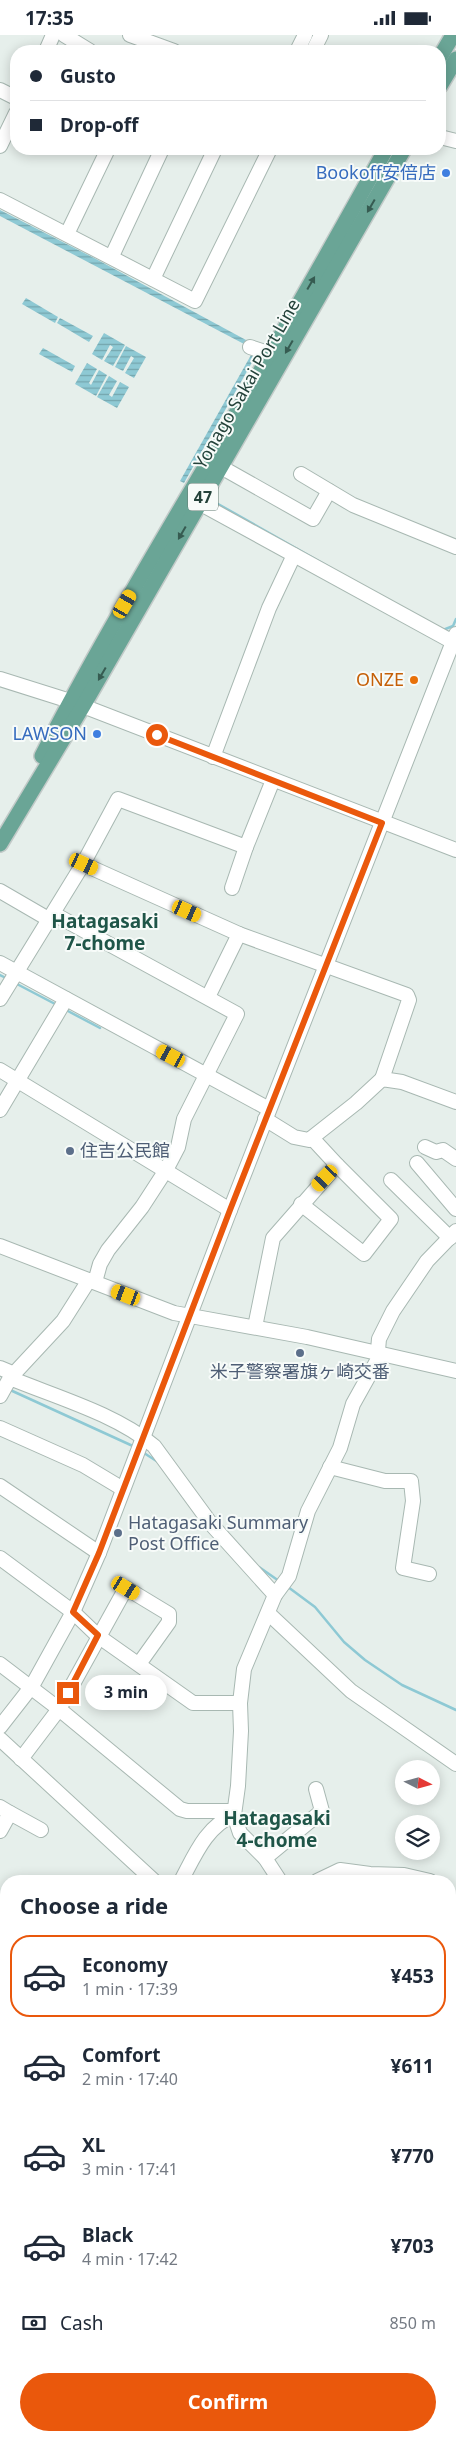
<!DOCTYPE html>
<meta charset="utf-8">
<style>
:root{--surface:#fff;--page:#f6f6f7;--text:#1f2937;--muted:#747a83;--line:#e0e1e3;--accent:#ea580c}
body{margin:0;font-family:"Noto Sans","Noto Sans JP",sans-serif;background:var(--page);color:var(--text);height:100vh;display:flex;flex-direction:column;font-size:19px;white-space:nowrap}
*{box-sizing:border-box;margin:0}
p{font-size:16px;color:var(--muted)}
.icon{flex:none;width:28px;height:28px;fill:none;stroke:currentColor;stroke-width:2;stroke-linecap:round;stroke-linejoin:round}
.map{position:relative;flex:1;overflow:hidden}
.details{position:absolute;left:0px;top:1840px;width:456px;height:566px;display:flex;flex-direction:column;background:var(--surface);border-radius:20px 20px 0 0;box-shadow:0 2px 12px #0003}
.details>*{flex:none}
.top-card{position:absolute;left:10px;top:10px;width:436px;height:110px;border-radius:20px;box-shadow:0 2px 12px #0003;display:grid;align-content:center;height:110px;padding:0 20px;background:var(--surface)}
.needle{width:32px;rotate:96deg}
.buttons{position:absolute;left:395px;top:1725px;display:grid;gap:10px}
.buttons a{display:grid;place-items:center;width:45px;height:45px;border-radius:50%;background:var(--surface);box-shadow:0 2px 12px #0003;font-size:25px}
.end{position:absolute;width:22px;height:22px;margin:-11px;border:6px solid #ea580c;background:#fff;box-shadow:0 0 0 2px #fff}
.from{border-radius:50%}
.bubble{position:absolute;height:35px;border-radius:18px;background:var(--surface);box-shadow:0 2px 12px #0003;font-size:16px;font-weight:700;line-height:35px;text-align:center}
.car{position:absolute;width:15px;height:30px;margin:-15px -8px;border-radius:6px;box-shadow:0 0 4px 1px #0007;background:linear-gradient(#f5c518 24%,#345 0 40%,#f5c518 0 76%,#345 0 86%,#f5c518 0)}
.top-card b{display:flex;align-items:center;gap:18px;height:48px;font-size:19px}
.top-card b+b{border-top:1px solid var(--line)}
.top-card i{width:12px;height:12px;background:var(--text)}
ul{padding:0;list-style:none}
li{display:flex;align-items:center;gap:15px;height:82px;margin:0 10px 8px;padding:0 10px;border:2px solid transparent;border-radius:20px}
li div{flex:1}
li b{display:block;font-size:19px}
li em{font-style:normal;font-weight:700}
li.selected{border-color:var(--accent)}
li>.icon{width:45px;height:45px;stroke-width:1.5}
h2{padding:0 20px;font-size:22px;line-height:60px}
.pay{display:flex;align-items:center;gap:12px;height:55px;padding:0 20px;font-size:19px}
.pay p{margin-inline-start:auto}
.cta{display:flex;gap:10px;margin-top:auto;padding:10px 20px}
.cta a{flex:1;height:58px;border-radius:30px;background:var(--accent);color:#fff;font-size:20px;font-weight:700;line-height:58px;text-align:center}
.status{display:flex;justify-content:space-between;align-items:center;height:35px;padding:0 25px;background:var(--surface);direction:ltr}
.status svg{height:14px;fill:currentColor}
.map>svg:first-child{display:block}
.built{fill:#d4dfda}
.garden{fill:#bfe0c8}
.water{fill:url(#water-rules)}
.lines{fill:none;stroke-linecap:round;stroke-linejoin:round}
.stream{stroke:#8ec9d4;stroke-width:2.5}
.minor-casing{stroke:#a8b8b2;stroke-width:16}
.major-casing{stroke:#c2cac8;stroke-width:18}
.minor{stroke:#fff;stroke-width:14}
.major{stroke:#6aa596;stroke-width:15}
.oneway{fill:#365b51}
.route{stroke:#ea580c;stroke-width:6}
.shop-dot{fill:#3f7fe0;stroke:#f7fbf9;stroke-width:2}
.food-dot{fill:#e8710a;stroke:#f7fbf9;stroke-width:2}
.service-dot{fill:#5c6f8a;stroke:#f7fbf9;stroke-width:2}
.labels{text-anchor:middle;stroke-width:4;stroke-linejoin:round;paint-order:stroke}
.shield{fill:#f7fbf9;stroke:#637a73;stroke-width:1}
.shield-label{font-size:16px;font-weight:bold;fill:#24423a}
.shop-label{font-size:18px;fill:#366cbe;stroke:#f7fbf9;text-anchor:end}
.street-label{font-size:18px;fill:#24423a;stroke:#f7fbf9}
.food-label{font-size:18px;fill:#c56008;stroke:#f7fbf9;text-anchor:end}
.service-label{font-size:18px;fill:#4e5e75;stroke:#f7fbf9;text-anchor:start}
.neighbourhood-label{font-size:19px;font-weight:bold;fill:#1f5548;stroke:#f7fbf9}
</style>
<div class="status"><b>17:35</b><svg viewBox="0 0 49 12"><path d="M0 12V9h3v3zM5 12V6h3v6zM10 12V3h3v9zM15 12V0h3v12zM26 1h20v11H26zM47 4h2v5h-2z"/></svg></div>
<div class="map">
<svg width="456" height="2406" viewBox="0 0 456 2406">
<defs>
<pattern id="water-rules" width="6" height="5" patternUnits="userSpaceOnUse" patternTransform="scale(1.25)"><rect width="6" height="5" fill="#8ec9d4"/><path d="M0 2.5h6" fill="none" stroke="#74a5ad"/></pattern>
</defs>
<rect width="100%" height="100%" fill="#e6efeb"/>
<polygon class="built" points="146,2400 404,2400 400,2406 147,2406"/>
<polygon class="garden" points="150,2400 276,2400 275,2406 151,2406"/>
<g class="water">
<polygon points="0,175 96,224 246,305 244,309 0,181"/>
<polygon points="26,263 58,282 55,288 22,269"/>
<polygon points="60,283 93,301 89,307 57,288"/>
<polygon points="104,298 125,310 113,331 104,326 113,312 110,310 102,325 92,319"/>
<polygon points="126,311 146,322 134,343 125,338 134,323 131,321 123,336 115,332"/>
<polygon points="43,313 75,331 72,337 39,319"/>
<polygon points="251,320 255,322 184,448 180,446"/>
<polygon points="87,328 97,334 89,348 91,350 99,335 107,340 96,361 75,349"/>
<polygon points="109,341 117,346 109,360 112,362 120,347 129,352 117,373 97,362"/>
</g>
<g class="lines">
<g class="stream">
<polyline points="211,465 331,533"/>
<polyline points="443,595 453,591 456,584"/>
<polyline points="0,940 6,943"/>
<polyline points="15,948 57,970"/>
<polyline points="66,975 100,993"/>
<polyline points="8,1354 135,1412"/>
<polyline points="144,1418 158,1427"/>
<polyline points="259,1532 279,1546"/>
<polyline points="288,1552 315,1572 344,1607 365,1625 402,1650 456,1675"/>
</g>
<defs>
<g id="minor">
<polyline points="64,0 90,16"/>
<polyline points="130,0 174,16"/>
<polyline points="46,16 53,0"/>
<polyline points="297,16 305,0"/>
<polyline points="313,16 321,0"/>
<polyline points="0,55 16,63"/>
<polyline points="440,102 456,106"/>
<polyline points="0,111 16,78"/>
<polyline points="0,165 195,266 270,114"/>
<polyline points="67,199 108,114"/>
<polyline points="112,221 162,114"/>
<polyline points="153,244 215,114"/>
<polyline points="250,312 271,319"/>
<polyline points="221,432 313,484 329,456"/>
<polyline points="301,439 353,470 456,512"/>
<polyline points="190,463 453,607"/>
<polyline points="0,644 70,666 456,815"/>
<polyline points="213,722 269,573 294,520"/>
<polyline points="83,829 239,899 208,962"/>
<polyline points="232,853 246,812"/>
<polyline points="0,856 50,885"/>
<polyline points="54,879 237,979 184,1084 178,1112 166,1135 142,1172 108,1215 100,1229 95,1247"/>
<polyline points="239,899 407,960 409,965 382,1044"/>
<polyline points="0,928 269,1074"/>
<polyline points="0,964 83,829 118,764 246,812 273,745"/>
<polyline points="0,1035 230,1175"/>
<polyline points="0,1075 66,964"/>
<polyline points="265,1084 294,1102 309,1105 356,1068 382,1044 402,1047 456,1067"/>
<polyline points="425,1112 436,1117 443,1115 456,1124"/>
<polyline points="417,1128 456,1174"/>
<polyline points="391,1145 450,1203"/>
<polyline points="301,1169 364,1219 391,1184 337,1130"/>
<polyline points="0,1211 174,1278 307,1302 456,1336"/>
<polyline points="255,1292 273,1203 337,1130 312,1103"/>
<polyline points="0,1333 12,1338"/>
<polyline points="10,1343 63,1286 89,1245"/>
<path d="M0,1361L10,1343C56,1362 116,1379 154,1411L211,1489L275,1560"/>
<polyline points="0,1393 83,1430 123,1454"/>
<polyline points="330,1432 385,1446 411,1446 413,1466 403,1533 429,1539"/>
<polyline points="0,1451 99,1518"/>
<polyline points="0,1523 73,1577 98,1601 193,1668 240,1668"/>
<polyline points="268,1578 351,1656 456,1729"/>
<polyline points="0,1629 59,1674 126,1553 169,1579 169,1587 139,1629"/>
<polyline points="0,1692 32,1651 73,1577 99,1518 230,1175 456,599"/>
<polyline points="0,1704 154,1846"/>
<polyline points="21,1724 59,1674 180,1774 187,1776 229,1776 234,1780"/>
<polyline points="0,1772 10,1778 0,1796"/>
<polyline points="10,1778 41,1795"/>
<polyline points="265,1823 322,1776 316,1754"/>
<path d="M181,1846C194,1822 206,1791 234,1780"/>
<polyline points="280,1846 265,1823 240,1798 234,1780 238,1751 241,1696 240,1668 244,1634 275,1560 289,1541 308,1476 340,1413 353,1369 377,1326 379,1304 393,1276 427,1226 456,1196"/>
<polyline points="317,1846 340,1835 370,1839 404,1840 430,1846"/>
<polyline points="450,1878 456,1889"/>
<polyline points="0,1886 6,1889"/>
<polyline points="450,1934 456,1924"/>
<polyline points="0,1939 6,1934"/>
<polyline points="450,2047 456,2045"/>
<polyline points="0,2094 6,2097"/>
<polyline points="450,2145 456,2154"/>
<polyline points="0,2183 6,2173"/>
<polyline points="0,2186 6,2197"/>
<polyline points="0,2241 6,2228"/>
<polyline points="0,2252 6,2261"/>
<polyline points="450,2337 456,2336"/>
<polyline points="1,2371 6,2369"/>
<polyline points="0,2381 8,2406"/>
<polyline points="141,2400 143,2406"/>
<polyline points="441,2401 456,2403"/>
</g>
<g id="major">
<polyline points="440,22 453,0"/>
<polyline points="440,51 456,24"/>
<path d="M42,721C94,619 153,521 211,422C270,320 329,217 386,114"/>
<polyline points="0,809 83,671 404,114"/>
</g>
</defs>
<use href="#minor" class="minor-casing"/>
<use href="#major" class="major-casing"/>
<use href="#minor" class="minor"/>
<use href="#major" class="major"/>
</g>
<defs><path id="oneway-solid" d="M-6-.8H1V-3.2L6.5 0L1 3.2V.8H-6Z" transform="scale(1.25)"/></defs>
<g class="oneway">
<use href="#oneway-solid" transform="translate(371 171) rotate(120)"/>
<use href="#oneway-solid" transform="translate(311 248) rotate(-60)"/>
<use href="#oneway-solid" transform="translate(289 312) rotate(120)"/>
<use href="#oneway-solid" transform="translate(182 498) rotate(120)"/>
<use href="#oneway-solid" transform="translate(102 639) rotate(120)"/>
</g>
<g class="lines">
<polyline class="route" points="68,1658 98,1600 73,1577 99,1518 230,1175 382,788 157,700"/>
</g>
<g class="shop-dot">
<circle cx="446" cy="138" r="5"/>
<circle cx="97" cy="699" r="5"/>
</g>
<circle class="food-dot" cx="414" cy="645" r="5"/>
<g class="service-dot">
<circle cx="70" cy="1116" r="5"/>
<circle cx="300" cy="1318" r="5"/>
<circle cx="118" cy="1498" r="5"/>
</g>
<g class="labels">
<rect class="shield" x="188" y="448.5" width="30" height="27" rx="4"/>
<g class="shield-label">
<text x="203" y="468">47</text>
</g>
<g class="shop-label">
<text x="436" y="144">Bookoff安倍店</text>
<text x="87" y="705">LAWSON</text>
</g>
<g class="street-label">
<text transform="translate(247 349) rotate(-60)" y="6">Yonago Sakai Port Line</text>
</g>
<g class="food-label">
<text x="404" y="651">ONZE</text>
</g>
<g class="service-label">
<text x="80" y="1122">住吉公民館</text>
<text x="300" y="1343" text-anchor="middle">米子警察署旗ヶ崎交番</text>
<text x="128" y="1494">Hatagasaki Summary<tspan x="128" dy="21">Post Office</tspan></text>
</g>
<g class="neighbourhood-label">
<text x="105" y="893">Hatagasaki<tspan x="105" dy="22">7-chome</tspan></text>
<text x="277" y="1790">Hatagasaki<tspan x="277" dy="22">4-chome</tspan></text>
</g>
</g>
</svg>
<div class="buttons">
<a><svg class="needle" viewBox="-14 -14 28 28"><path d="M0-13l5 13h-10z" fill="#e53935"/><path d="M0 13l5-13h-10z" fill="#747a83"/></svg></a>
<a><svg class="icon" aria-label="layers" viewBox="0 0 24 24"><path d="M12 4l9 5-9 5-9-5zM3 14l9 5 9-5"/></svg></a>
</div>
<i class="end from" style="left:157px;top:700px"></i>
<i class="end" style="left:68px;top:1658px"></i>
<div class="bubble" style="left:85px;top:1640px;width:82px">3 min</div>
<i class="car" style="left:125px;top:569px;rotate:30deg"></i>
<i class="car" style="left:84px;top:829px;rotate:115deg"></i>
<i class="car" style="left:187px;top:876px;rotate:114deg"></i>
<i class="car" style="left:171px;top:1021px;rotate:298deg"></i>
<i class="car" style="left:325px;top:1143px;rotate:223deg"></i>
<i class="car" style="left:126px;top:1260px;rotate:291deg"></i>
<i class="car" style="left:126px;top:1553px;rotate:121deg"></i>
<div class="top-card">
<b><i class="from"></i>Gusto</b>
<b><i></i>Drop-off</b>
</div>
<section class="details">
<h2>Choose a ride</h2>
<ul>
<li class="selected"><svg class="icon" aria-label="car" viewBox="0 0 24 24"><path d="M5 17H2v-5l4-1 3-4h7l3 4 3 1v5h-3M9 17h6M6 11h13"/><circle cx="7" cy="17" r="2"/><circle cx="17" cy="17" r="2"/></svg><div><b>Economy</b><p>1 min · 17:39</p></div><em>¥453</em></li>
<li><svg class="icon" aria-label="car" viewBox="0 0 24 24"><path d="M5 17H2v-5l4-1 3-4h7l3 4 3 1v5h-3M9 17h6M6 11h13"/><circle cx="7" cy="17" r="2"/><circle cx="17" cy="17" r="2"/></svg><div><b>Comfort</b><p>2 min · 17:40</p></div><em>¥611</em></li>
<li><svg class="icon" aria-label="car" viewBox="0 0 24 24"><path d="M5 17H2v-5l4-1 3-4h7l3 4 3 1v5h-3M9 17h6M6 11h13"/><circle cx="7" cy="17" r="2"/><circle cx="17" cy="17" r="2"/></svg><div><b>XL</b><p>3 min · 17:41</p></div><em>¥770</em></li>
<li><svg class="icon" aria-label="car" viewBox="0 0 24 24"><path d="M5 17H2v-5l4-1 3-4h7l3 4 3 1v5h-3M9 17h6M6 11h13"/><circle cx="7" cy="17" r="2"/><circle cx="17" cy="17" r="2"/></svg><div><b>Black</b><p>4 min · 17:42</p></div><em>¥703</em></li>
</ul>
<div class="pay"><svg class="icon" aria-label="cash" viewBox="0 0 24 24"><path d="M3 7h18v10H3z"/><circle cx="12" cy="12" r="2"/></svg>Cash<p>850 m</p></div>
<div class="cta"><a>Confirm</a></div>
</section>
</div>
